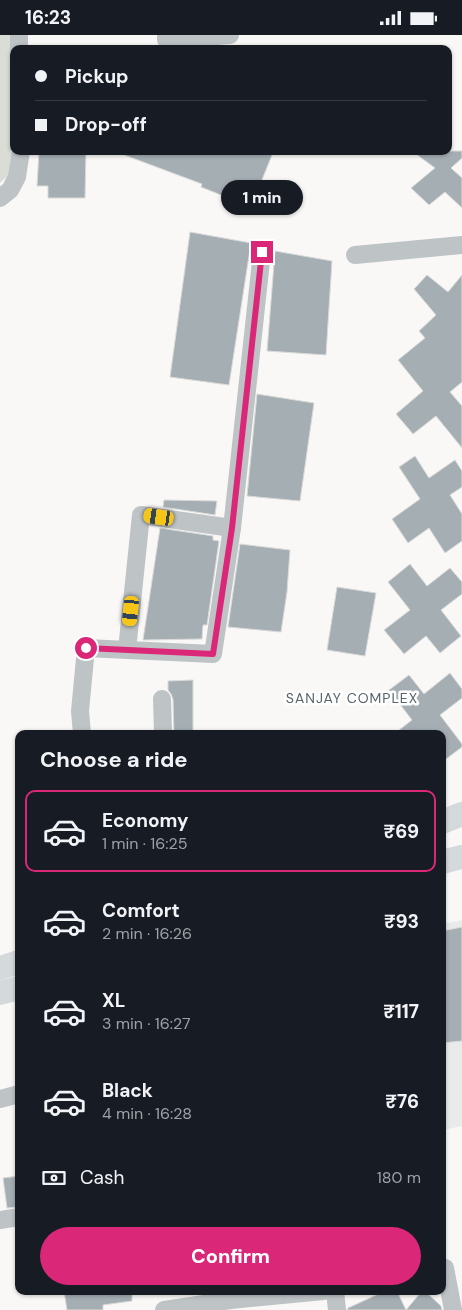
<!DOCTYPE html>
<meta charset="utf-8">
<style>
:root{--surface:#171b24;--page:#242831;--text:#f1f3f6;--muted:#9ea1a6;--line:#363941;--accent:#db2777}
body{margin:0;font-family:"DM Sans",sans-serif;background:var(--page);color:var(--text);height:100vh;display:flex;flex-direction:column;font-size:19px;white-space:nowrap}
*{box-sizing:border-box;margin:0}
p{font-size:16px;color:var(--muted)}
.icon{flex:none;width:28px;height:28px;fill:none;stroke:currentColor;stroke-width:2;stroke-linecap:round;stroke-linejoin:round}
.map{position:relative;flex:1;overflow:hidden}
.drawer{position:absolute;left:15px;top:695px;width:431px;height:565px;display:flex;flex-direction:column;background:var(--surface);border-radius:10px;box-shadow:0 1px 4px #0004}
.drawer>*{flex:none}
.guide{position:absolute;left:10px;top:10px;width:442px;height:110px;border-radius:10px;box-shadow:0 1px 4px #0004;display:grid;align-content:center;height:110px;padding:0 25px;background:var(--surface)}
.end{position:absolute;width:22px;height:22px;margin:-11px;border:6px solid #db2777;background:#fff;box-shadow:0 0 0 2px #fff}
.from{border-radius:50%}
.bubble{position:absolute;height:35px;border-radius:18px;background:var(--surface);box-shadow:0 1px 4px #0004;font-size:16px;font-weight:800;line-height:35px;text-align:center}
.car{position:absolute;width:15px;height:30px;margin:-15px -8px;border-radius:6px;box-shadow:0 0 4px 1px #0007;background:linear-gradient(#f5c518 24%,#345 0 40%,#f5c518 0 76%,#345 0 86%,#f5c518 0)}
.guide b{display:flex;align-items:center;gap:18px;height:48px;font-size:19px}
.guide b+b{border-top:1px solid var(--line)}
.guide i{width:12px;height:12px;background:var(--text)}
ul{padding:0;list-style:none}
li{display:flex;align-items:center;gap:15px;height:82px;margin:0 10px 8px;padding:0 15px;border:2px solid transparent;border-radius:10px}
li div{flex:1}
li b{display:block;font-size:19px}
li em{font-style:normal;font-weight:800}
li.current{border-color:var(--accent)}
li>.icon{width:45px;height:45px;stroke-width:1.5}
h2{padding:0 25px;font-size:22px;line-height:60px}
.pay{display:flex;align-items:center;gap:12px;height:55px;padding:0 25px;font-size:19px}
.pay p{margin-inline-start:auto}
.button{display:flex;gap:10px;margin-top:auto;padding:10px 25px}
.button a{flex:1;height:58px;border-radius:30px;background:var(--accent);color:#fff;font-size:20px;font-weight:800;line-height:58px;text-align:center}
.status{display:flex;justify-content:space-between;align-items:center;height:35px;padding:0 25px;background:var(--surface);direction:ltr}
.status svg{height:14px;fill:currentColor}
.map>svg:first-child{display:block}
.built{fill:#e9eaea}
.green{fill:#d9ddd6}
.building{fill:#a5afb3;stroke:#dadad9}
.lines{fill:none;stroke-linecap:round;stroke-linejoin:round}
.street{stroke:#bec3c6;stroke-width:18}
.secondary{stroke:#d4d9db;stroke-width:24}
.route{stroke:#db2777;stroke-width:6}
.labels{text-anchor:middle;stroke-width:5;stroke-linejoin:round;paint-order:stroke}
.neighbourhood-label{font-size:14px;letter-spacing:1px;fill:#57646b;stroke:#fff}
</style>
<div class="status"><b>16:23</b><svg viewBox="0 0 49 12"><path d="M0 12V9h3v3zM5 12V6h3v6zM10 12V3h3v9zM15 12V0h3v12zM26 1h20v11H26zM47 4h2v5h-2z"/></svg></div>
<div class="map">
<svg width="462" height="1275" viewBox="0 0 462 1275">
<rect width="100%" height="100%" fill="#f9f8f6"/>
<polygon class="built" points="462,885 462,1091 443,1095 442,889"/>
<polygon class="green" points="0,0 10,0 12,137 0,148"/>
<g class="building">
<polygon points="39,116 86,116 85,163 48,163 48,151 37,151"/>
<polygon points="120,116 263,116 272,120 251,172 201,152 202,149 119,118"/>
<polygon points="412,116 462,116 462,123 451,133 462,143 462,173 445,157 429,170 411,153 435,133"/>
<polygon points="190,197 251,208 229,350 170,342"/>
<polygon points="275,216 332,226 326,320 267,316"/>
<polygon points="427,240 448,257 462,240 462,347 450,357 462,371 462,413 436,381 413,399 396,379 423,356 398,325 425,303 419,296 436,280 414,254"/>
<polygon points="257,359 314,368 300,466 247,461"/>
<polygon points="415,421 429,443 455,425 462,436 462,452 450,460 462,479 462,506 445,518 429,493 408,508 392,484 420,464 399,432"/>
<polygon points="164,465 217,466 215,480 163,472"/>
<polygon points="160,493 213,501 213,505 219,506 207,590 203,590 202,604 143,605"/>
<polygon points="240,509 290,515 287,557 281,597 228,592"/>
<polygon points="410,529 427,551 450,533 462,547 462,559 441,575 461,601 440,618 426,601 404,619 384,595 410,575 388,547"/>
<polygon points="337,552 376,558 365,621 327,615"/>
<polygon points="450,638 462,654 462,663 440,680 462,709 462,712 442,727 442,699 394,699 412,685 389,655 409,640 424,659"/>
<polygon points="193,645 193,699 174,699 173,664 171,659 168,655 168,646"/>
<polygon points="462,892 462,1006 442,1008 442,896"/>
<polygon points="19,1141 19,1172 7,1173 3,1143"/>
<polygon points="64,1256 132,1256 132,1266 103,1270 103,1275 67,1275"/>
<polygon points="385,1256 397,1256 406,1275 422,1256 425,1256 441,1271 442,1275 347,1275 348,1273"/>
</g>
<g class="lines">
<g class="street">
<polyline points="19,0 19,14"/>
<polyline points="166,0 166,5 230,0"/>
<polyline points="0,163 10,155 17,142 21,116"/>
<polyline points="355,220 462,210"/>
<polyline points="127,615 141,480 232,493"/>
<polyline points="162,664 163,699"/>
<polyline points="82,699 80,676 86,613 213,619 232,493 262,217"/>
<polyline points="0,1064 19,1059"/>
<polyline points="0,1185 19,1182"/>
<polyline points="442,1232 445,1233 453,1275"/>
<polyline points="335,1256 337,1275"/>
<polyline points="164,1275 231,1265 324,1256"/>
</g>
<g class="secondary">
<polyline points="442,787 462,779"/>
<polyline points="442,827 462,822"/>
<polyline points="0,933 19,927"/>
<polyline points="0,958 19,953"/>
</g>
</g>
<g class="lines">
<polyline class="route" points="86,613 213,619 232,493 262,217"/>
</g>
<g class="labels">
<g class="neighbourhood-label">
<text x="352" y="668">SANJAY COMPLEX</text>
</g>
</g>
</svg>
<i class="end from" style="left:86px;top:613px"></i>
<i class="end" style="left:262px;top:217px"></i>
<div class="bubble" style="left:221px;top:145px;width:82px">1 min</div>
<i class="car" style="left:159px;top:482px;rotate:278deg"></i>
<i class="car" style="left:131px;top:576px;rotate:186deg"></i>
<div class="guide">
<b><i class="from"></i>Pickup</b>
<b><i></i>Drop-off</b>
</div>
<section class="drawer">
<h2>Choose a ride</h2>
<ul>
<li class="current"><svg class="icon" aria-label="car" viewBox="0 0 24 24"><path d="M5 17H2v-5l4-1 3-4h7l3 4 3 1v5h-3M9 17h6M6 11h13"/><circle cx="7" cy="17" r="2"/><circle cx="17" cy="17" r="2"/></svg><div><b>Economy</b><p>1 min · 16:25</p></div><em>₹69</em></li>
<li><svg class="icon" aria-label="car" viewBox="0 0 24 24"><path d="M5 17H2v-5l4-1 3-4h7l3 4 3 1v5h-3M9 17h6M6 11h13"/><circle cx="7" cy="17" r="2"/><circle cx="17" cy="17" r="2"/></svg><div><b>Comfort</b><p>2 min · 16:26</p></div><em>₹93</em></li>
<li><svg class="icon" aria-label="car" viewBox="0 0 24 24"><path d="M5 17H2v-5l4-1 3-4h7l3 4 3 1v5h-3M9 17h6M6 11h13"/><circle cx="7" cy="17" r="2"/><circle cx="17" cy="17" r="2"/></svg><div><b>XL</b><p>3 min · 16:27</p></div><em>₹117</em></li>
<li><svg class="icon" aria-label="car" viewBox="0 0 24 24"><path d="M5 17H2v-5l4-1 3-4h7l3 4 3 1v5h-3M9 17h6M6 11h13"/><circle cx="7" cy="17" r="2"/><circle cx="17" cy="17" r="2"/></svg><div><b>Black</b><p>4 min · 16:28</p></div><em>₹76</em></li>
</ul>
<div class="pay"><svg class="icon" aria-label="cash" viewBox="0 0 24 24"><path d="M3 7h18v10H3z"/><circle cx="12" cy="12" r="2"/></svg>Cash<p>180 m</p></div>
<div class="button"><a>Confirm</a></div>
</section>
</div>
